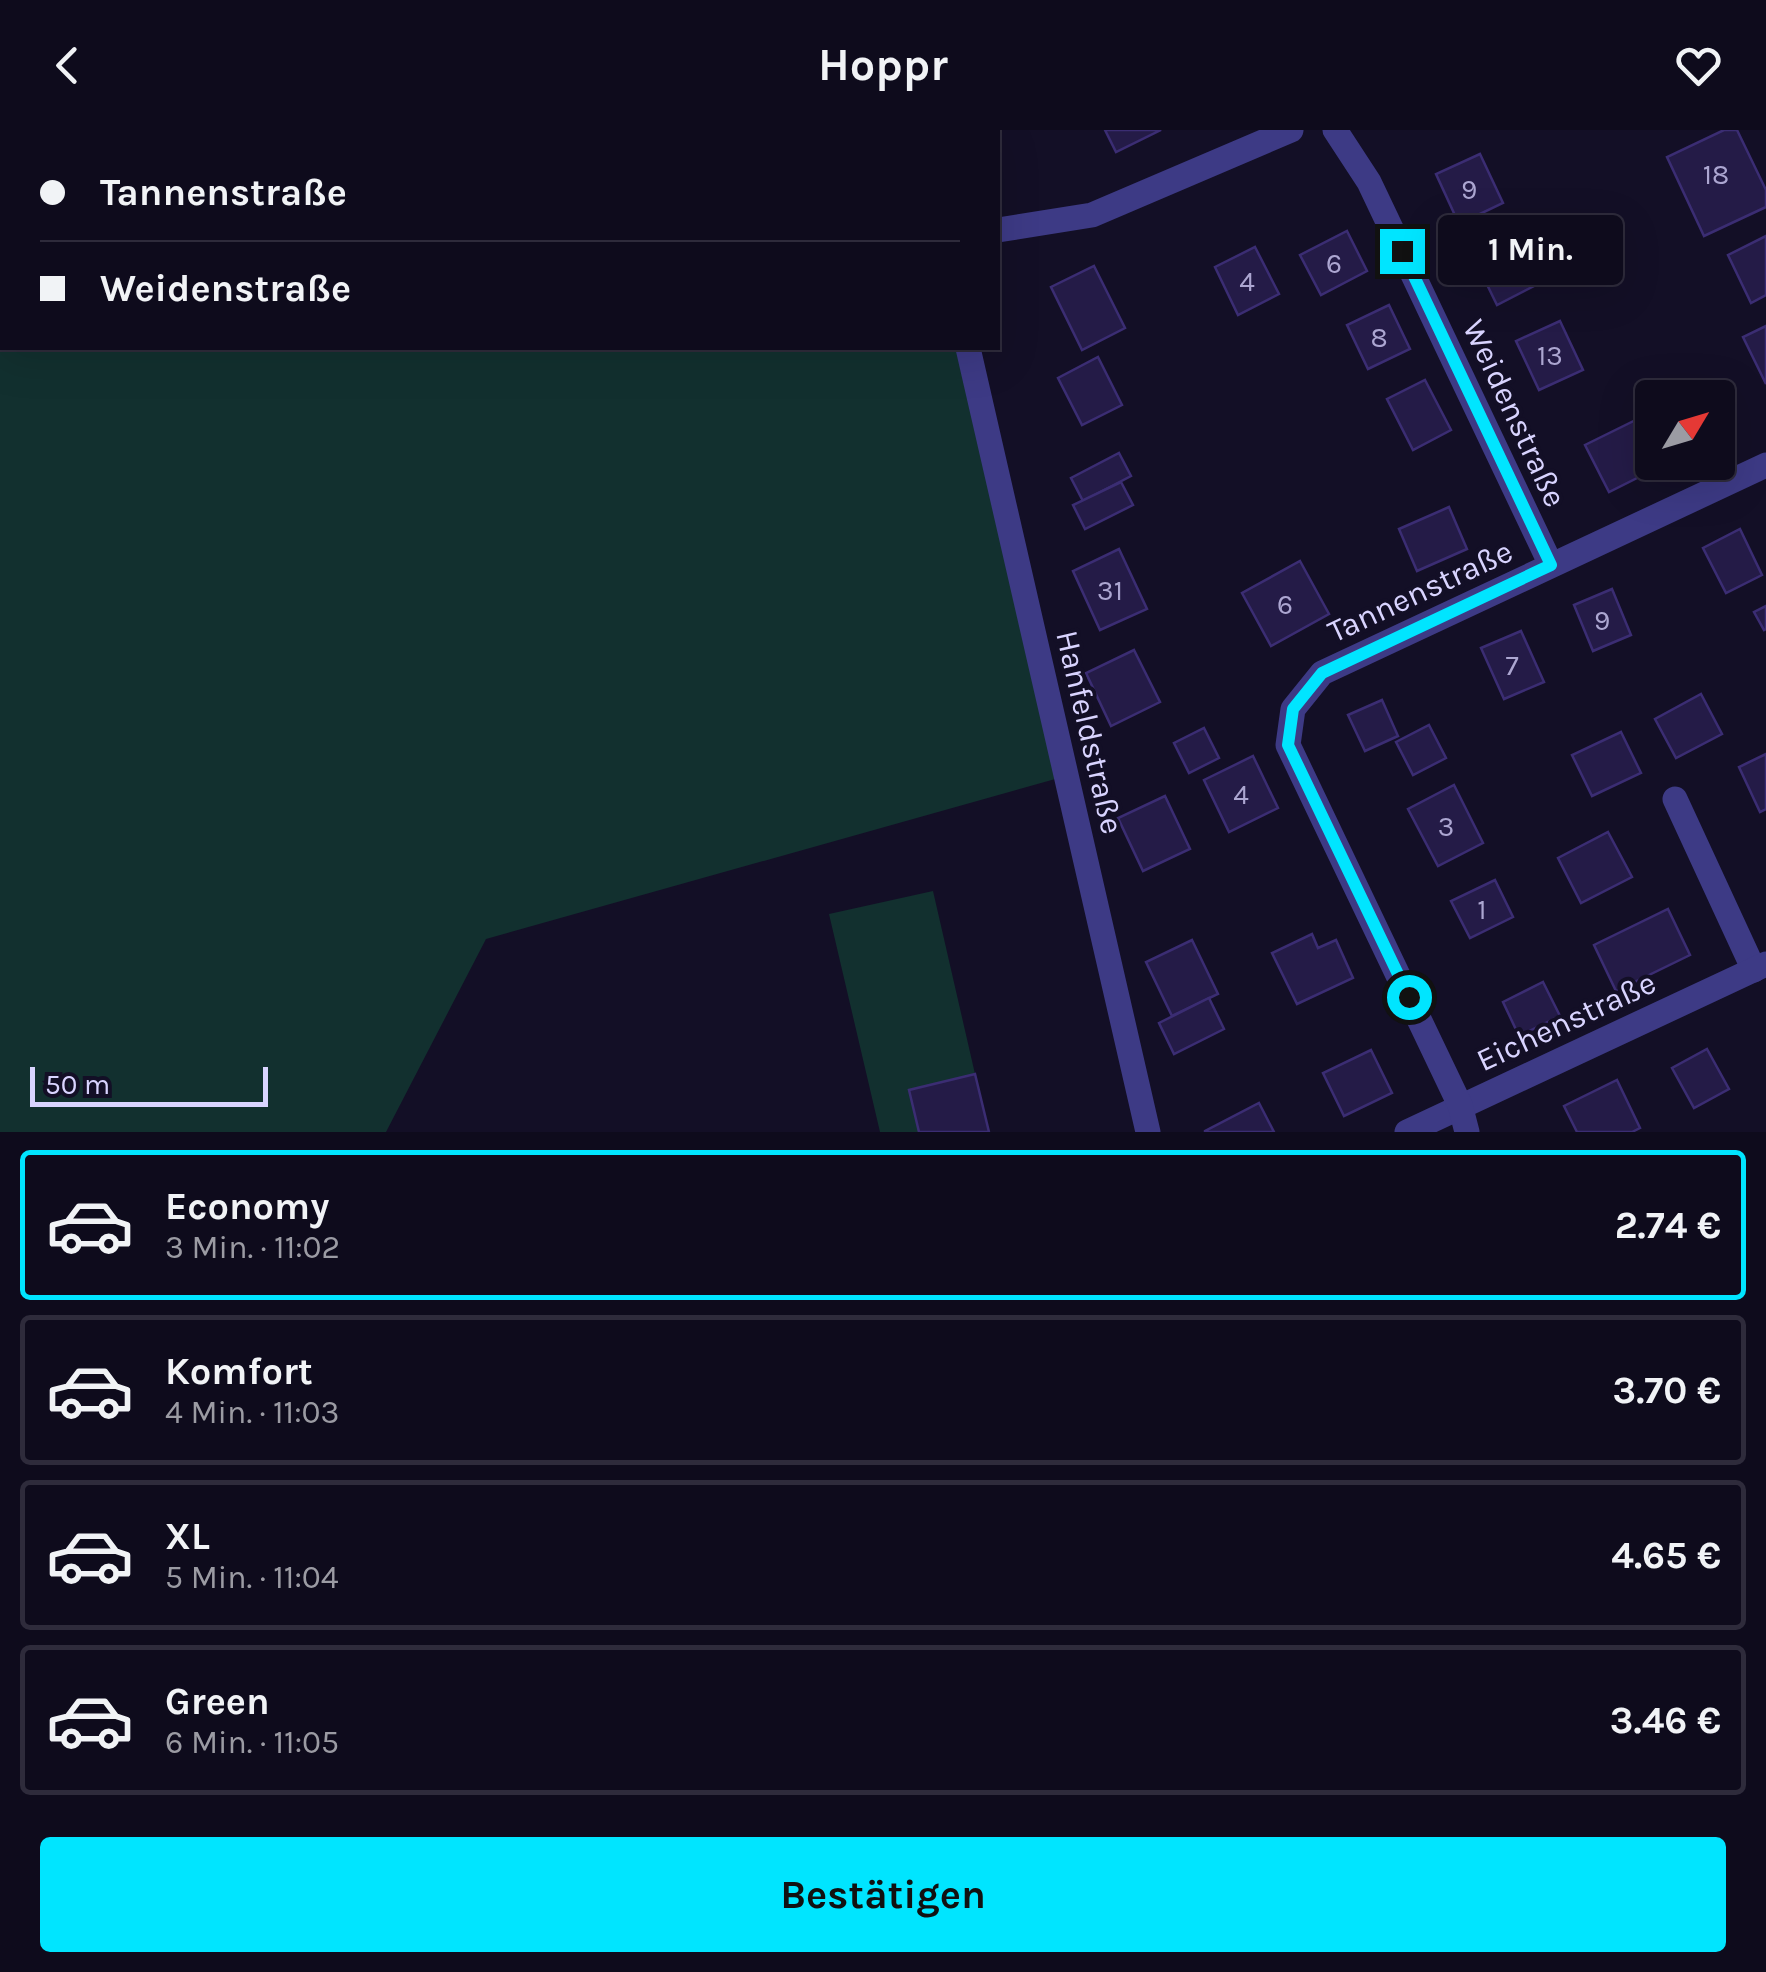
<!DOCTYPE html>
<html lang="de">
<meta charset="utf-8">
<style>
:root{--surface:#0e0b1c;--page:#171425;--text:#f1f3f6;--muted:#9b9ba3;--line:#2e2b3b;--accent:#00e5ff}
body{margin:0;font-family:Karla,sans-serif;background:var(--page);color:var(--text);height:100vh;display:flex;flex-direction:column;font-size:38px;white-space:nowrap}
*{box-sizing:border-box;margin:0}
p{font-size:32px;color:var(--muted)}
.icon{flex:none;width:55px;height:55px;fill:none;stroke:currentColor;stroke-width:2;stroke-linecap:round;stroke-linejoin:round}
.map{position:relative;height:1002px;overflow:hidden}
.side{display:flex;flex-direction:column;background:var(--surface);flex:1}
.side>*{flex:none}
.hud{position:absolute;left:0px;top:0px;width:1000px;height:220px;box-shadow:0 10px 40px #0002,0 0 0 2px var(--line);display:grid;align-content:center;height:220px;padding:0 40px;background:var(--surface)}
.needle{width:65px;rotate:52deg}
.controls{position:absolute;left:1635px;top:250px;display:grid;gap:20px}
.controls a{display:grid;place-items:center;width:100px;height:100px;border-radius:10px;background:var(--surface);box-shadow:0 10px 40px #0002,0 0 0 2px var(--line);font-size:50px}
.scale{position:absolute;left:30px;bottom:25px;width:238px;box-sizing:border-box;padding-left:10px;border:5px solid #d9d4ff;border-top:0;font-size:28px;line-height:35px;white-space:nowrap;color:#d9d4ff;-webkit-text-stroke:8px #130f26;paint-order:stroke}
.end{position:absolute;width:45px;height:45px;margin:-22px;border:12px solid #00e5ff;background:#111;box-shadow:0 0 0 5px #111}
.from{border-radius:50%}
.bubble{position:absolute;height:70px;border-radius:10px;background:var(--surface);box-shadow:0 10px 40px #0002,0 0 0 2px var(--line);font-size:32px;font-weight:700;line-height:70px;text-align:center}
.hud b{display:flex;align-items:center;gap:35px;height:95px;font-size:38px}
.hud b+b{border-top:2px solid var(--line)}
.hud i{width:25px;height:25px;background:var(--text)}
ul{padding:18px 0 0;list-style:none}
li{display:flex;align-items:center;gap:30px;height:150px;margin:0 20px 15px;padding:0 20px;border:5px solid var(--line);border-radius:10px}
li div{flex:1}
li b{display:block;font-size:38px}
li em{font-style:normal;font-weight:700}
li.selected{border-color:var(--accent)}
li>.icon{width:90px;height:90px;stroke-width:1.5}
.primary-button{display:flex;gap:20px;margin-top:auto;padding:20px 40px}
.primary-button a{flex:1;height:115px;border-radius:10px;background:var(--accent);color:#111;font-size:40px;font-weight:700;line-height:115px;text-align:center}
header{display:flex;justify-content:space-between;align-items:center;height:130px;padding:0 40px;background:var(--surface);font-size:45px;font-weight:700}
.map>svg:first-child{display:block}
.green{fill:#12302f}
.building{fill:#241b47;stroke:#3b2d73;stroke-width:2.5}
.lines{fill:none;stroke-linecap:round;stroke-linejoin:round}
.street{stroke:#3d3a85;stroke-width:25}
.route{stroke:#00e5ff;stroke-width:12}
.labels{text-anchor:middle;stroke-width:8;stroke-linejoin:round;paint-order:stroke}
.number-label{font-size:28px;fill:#aca6d1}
.street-label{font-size:32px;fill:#d9d4ff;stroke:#130f26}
</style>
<header><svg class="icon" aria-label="back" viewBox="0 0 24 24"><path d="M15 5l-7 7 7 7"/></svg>Hoppr<svg class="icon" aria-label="heart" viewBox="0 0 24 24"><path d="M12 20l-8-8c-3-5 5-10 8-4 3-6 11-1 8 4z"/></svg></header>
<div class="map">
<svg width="1766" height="1002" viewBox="0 0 1766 1002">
<rect width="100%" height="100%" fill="#130f26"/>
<g class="green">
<polygon points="0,0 981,0 2,2 2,218 968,218 1066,646 486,809 386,1002 0,1002"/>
<polygon points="933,761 975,944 910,960 919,1002 880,1002 829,784"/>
</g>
<g class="building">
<polygon points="1105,0 1161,0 1116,22"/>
<polygon points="1724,0 1737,0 1766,60 1766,77 1704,106 1667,27"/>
<polygon points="1480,24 1503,73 1459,94 1436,44"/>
<polygon points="1347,101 1367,141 1321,165 1300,125"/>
<polygon points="1766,106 1766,165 1751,173 1728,125"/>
<polygon points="1516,109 1538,154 1497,175 1475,130"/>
<polygon points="1255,117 1279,164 1238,185 1215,137"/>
<polygon points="1094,136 1125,198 1082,220 1051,157"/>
<polygon points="1389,175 1410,219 1368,239 1347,195"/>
<polygon points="1560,191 1583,240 1539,260 1516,211"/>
<polygon points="1766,196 1766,254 1743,207"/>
<polygon points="1098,227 1122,275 1082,295 1058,248"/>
<polygon points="1425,250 1451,300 1413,320 1387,269"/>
<polygon points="1652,282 1652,332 1669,332 1609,362 1585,315"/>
<polygon points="1119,323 1131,346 1083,371 1071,348"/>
<polygon points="1121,352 1133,375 1085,399 1073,375"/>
<polygon points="1449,377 1467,419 1417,441 1399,399"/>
<polygon points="1740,399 1762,445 1726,463 1703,418"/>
<polygon points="1119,419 1147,479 1100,500 1073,441"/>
<polygon points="1300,431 1329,484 1271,516 1242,463"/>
<polygon points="1612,459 1631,505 1593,521 1574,475"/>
<polygon points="1766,476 1766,499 1764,500 1754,482"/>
<polygon points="1521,501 1544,552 1504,569 1481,518"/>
<polygon points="1134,520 1160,572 1111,596 1086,543"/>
<polygon points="1701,564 1722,604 1676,628 1655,589"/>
<polygon points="1382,570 1398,606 1365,621 1348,585"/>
<polygon points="1429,595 1446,628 1413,645 1396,612"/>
<polygon points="1204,598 1219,628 1189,643 1174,613"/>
<polygon points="1621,602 1641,643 1592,666 1572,625"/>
<polygon points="1766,624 1766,679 1760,682 1739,637"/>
<polygon points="1253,626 1278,678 1229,702 1204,650"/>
<polygon points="1454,655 1483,713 1438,736 1408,679"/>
<polygon points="1165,666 1190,719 1143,741 1118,688"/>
<polygon points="1608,702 1632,747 1581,773 1558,728"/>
<polygon points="1495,750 1513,787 1470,808 1451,771"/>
<polygon points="1668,779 1690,825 1616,861 1594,815"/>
<polygon points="1312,804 1318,818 1336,810 1353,848 1297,874 1272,823"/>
<polygon points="1192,810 1218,864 1172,886 1146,832"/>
<polygon points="1543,852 1560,886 1519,906 1503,872"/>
<polygon points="1209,868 1224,899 1174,924 1159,893"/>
<polygon points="1707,919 1729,959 1694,978 1672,938"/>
<polygon points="1371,920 1392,963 1344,986 1323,943"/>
<polygon points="975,944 989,1002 919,1002 909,960"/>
<polygon points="1617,950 1640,998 1632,1002 1577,1002 1564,976"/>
<polygon points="1259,973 1274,1002 1205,1002 1205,1001"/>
</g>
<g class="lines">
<g class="street">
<polyline points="1335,0 1369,52 1551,435"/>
<polyline points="981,2 981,0"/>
<polyline points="998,100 1092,85 1291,0"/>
<polyline points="968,218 1148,1002"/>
<polyline points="1675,669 1754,840"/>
<polyline points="1407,1002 1766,834"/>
<polyline points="1467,1002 1460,975 1288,615 1293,579 1322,543 1766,335"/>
</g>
</g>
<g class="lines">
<polyline class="route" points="1402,121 1551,435 1322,543 1293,579 1288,615 1409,867"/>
</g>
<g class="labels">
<g class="number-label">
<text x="1716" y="54">18</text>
<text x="1469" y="69">9</text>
<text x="1334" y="143">6</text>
<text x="1247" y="161">4</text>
<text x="1379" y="217">8</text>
<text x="1550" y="235">13</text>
<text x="1110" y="470">31</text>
<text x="1285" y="484">6</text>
<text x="1602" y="500">9</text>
<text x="1512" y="545">7</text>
<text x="1241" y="674">4</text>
<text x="1446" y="706">3</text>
<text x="1482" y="789">1</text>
</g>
<g class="street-label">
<text transform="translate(1515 283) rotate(65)" y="11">Weidenstraße</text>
<text transform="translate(1420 461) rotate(-25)" y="11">Tannenstraße</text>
<text transform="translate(1090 602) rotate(77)" y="11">Hanfeldstraße</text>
<text transform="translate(1566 891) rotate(-25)" y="11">Eichenstraße</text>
</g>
</g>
</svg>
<div class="controls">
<a><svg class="needle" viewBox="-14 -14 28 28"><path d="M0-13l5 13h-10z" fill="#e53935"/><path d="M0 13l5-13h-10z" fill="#9b9ba3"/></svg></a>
</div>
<div class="scale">50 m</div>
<i class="end from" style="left:1409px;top:867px"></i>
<i class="end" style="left:1402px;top:121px"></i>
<div class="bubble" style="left:1438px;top:85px;width:185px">1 Min.</div>
<div class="hud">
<b><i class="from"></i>Tannenstraße</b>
<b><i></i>Weidenstraße</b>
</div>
</div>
<section class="side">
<ul>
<li class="selected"><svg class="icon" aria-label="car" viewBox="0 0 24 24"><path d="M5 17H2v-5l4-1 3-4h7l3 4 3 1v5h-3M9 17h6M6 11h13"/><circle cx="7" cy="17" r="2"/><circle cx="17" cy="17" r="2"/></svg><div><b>Economy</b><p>3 Min. · 11:02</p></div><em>2.74 €</em></li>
<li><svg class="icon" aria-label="car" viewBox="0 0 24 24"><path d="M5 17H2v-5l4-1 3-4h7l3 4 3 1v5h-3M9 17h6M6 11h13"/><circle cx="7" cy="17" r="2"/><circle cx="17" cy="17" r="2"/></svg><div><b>Komfort</b><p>4 Min. · 11:03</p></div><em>3.70 €</em></li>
<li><svg class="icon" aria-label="car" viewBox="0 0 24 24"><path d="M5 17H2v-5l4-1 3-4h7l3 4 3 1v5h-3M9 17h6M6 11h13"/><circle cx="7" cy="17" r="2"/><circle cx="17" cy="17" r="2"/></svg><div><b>XL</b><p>5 Min. · 11:04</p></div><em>4.65 €</em></li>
<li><svg class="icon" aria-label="car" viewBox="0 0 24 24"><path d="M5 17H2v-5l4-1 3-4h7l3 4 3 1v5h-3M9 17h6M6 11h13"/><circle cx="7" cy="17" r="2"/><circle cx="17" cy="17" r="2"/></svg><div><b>Green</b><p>6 Min. · 11:05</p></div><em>3.46 €</em></li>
</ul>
<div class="primary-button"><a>Bestätigen</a></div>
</section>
